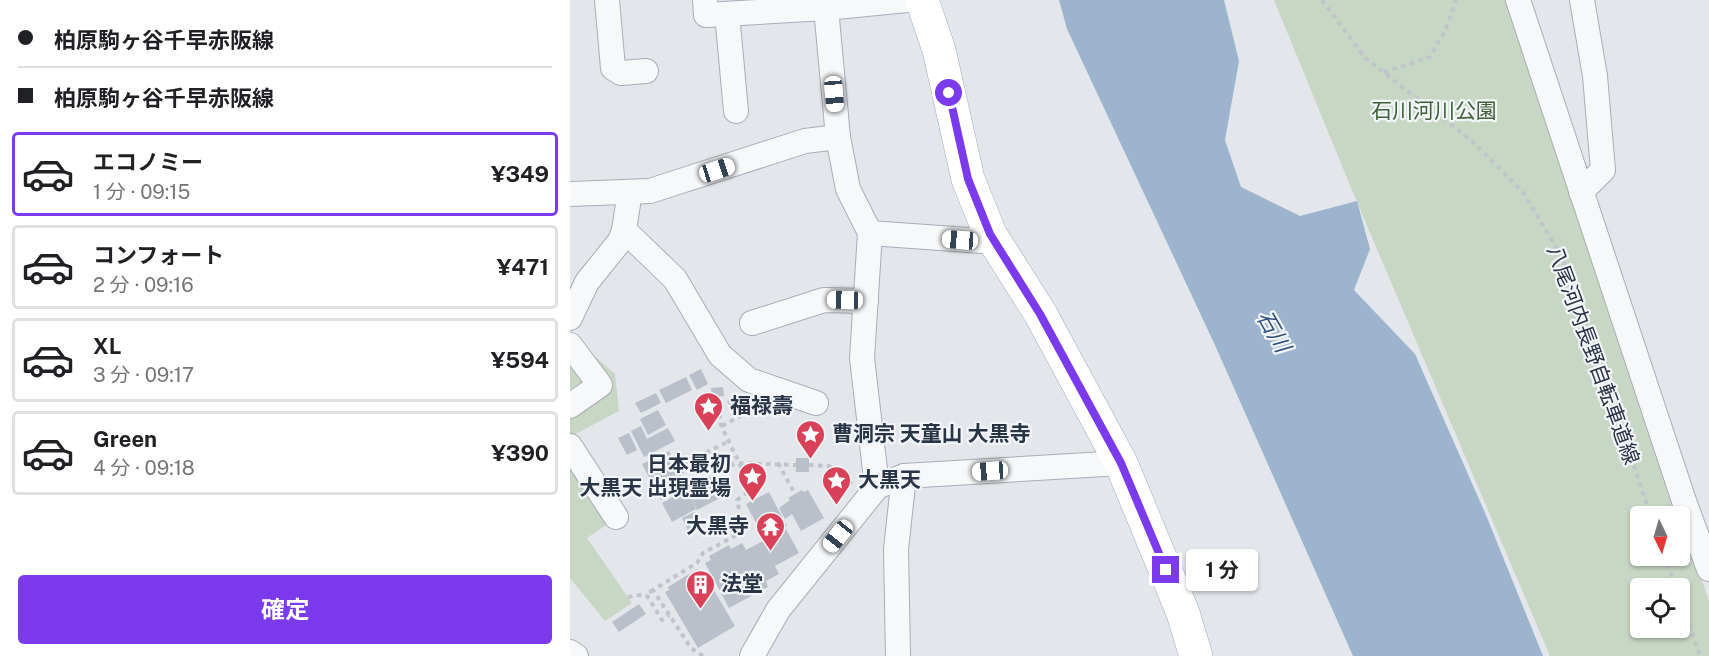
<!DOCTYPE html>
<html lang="ja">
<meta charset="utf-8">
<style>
:root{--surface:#fff;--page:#f6f6f6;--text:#202124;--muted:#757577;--line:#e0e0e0;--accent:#7c3aed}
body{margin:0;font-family:"Public Sans","Noto Sans JP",sans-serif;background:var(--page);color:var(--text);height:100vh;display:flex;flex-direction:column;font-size:22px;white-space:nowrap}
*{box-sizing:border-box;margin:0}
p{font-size:20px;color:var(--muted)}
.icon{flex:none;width:33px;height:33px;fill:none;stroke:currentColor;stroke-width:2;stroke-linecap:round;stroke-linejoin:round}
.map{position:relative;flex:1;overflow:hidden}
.drawer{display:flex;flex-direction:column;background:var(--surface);width:570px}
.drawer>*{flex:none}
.guide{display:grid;align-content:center;height:132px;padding:0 18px;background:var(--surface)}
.needle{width:39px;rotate:175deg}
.tools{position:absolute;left:1060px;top:506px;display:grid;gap:12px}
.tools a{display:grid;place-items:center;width:60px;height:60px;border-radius:6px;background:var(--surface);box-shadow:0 2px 4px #0004;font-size:30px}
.end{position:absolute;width:27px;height:27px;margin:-14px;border:8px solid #7c3aed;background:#fff;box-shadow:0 0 0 3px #fff}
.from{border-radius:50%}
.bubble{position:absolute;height:42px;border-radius:6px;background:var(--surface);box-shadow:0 2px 4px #0004;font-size:20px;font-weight:700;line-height:42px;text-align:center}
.car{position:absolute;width:18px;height:36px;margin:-18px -9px;border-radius:8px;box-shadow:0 0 4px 2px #0007;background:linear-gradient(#fff 24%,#345 0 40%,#fff 0 76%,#345 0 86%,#fff 0)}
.guide b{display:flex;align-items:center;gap:21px;height:57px;font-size:22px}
.guide b+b{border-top:2px solid var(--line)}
.guide i{width:15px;height:15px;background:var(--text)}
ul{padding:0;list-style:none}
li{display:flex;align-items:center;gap:18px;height:84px;margin:0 12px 9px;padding:0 6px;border:3px solid var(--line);border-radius:6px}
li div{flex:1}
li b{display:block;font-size:22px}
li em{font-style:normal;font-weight:700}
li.on{border-color:var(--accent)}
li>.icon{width:54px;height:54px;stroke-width:1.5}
.primary-button{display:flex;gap:12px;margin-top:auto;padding:12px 18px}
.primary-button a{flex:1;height:69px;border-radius:6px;background:var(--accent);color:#fff;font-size:24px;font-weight:700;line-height:69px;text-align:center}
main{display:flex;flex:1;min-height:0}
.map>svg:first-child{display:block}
.green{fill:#c8d6c4;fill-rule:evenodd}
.water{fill:#9cb4ce}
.building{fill:#bac0ca}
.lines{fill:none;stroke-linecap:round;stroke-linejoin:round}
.minor-casing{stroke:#a7aeb7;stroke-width:26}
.primary-casing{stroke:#a1abb9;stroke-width:34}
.path{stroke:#c1c5cb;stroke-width:4;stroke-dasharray:4.5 4.5;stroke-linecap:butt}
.minor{stroke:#f6f8fa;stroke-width:24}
.primary{stroke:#fff;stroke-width:33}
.route{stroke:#7c3aed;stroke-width:8}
.labels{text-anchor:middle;stroke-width:4.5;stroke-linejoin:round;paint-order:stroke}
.park-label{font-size:21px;fill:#3e6236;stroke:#f3f6f9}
.street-label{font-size:21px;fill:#293446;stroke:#f3f6f9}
.poi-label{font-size:21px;font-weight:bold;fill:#293446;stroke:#f3f6f9;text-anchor:start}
.water-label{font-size:22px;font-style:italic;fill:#30527d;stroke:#f3f6f9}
</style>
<main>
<section class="drawer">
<div class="guide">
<b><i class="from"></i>柏原駒ヶ谷千早赤阪線</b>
<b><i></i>柏原駒ヶ谷千早赤阪線</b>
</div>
<ul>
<li class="on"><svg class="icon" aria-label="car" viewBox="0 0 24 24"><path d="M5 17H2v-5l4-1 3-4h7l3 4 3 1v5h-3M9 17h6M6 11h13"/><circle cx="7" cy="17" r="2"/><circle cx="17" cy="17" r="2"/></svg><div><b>エコノミー</b><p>1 分 · 09:15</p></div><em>¥349</em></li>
<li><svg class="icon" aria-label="car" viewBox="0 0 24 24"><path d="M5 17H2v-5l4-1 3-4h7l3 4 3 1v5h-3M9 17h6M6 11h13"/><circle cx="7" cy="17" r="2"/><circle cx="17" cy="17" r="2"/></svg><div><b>コンフォート</b><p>2 分 · 09:16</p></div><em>¥471</em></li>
<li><svg class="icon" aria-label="car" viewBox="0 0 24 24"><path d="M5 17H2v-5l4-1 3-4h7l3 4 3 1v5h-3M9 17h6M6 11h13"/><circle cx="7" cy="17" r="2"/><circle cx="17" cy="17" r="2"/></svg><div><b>XL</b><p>3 分 · 09:17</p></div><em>¥594</em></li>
<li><svg class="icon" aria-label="car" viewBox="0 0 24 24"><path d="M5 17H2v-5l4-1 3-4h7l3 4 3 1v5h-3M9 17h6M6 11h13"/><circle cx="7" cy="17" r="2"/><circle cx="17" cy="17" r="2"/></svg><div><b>Green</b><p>4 分 · 09:18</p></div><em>¥390</em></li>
</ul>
<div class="primary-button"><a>確定</a></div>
</section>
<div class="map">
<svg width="1139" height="656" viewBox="0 0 1139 656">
<rect width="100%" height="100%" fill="#e3e7ec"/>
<g class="green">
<path d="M704,0H938L1139,601V656H980L781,188ZM1071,516H1110V555H1071ZM1071,588H1110V627H1071Z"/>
<polygon points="12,345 45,374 49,411 0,437 0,351"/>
<polygon points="0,460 42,521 17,538 62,603 35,621 0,578"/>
</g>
<polygon class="water" points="489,0 654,0 669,61 655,140 671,187 730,216 787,201 800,249 784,290 845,354 916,515 973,656 783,656 644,343 497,29"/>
<g class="building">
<polygon points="131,369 138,384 127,390 119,375"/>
<polygon points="116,377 122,390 96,403 89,390"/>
<polygon points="153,387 154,396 142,397 141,388"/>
<polygon points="86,393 91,403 71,413 65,403"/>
<polygon points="169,395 175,407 163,413 157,401"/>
<polygon points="88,410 96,425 78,435 70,419"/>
<polygon points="71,426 77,439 98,428 105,441 74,457 61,431"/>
<polygon points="59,433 67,450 57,455 48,438"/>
<polygon points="99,451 103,460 113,455 121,469 111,474 117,487 91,500 72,464"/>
<polygon points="159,455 165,466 155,471 149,460"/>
<rect x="226" y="458" width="13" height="14"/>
<polygon points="145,474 156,495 127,510 121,499 126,509 102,522 92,503"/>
<polygon points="232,490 234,492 238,490 254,518 231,531 222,514 215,519 209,508 220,500 218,498"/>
<polygon points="199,492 217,526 194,538 176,504"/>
<polygon points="124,512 130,523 118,530 112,518"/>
<polygon points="216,529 229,553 205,566 209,574 196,581 198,587 159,608 135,563 141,560 139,556 159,545 161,549 172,543 176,550"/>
<polygon points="127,569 129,572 132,570 165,626 128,648 95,592 99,590 98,587"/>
<polygon points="69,604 76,614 49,632 42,622"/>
</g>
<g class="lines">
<defs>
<g id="minor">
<polyline points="37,0 43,68 51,73 76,71"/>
<polyline points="135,0 136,15 256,8 337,0"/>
<polyline points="948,0 1114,501 1139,569"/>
<polyline points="256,8 268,137 278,189 300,233 412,241 420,234"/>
<polyline points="157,14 166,111"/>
<polyline points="1011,192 1033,170 1025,76 1012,0"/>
<polyline points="0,194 80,191 235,141 268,137"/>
<polyline points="54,230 105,279 150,355 179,380 246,403"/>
<polyline points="300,233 292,358 307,487"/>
<polyline points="0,318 17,282 50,241 54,230 60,192"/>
<polyline points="182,323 254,300 296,301"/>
<polyline points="0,345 30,385 0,406"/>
<polyline points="0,446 46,517"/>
<polyline points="0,652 6,656"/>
<polyline points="182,656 208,610 307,487 334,476 551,463"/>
<polyline points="328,656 326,549 334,476"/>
</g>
<polyline id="primary" points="352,0 369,50 398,179 420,234 470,313 551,463 613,613 626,656"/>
</defs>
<use href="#minor" class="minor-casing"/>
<use href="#primary" class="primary-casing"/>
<g class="path">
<polyline points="752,0 795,58 902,141 952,191 992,257 1081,516"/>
<polyline points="814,72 860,57 875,31 886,0"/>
<polyline points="148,396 150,423 175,475"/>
<polyline points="152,426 174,414"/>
<polyline points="120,461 159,441"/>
<polyline points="169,463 226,465"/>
<polyline points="208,463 225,494"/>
<polyline points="239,465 259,466 282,484"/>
<polyline points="179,483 188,498"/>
<polyline points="1095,555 1106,588"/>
<polyline points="83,590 76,594 92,620 99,615"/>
<polyline points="58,597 76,594"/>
<polyline points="1110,599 1130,656"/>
<polyline points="133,656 121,648 83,590 127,563 133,553 174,531 167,500 182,489"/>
</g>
<use href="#minor" class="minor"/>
<use href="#primary" class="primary"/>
</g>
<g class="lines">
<polyline class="route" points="379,93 398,179 420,234 470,314 551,463 596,570"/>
</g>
<defs>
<symbol id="sight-pin" viewBox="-11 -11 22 30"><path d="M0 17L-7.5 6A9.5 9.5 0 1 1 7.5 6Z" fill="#d84158" stroke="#f3f6f9"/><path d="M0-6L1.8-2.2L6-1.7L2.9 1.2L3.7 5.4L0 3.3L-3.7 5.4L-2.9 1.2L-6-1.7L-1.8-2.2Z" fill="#fff"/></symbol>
<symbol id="temple-pin" viewBox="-11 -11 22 30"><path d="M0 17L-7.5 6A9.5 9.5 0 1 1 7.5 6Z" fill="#d84158" stroke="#f3f6f9"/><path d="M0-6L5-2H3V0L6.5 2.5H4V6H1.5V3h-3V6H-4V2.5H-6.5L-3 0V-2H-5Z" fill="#fff"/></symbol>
<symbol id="building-pin" viewBox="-11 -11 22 30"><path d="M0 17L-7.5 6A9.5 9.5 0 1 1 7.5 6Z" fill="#d84158" stroke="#f3f6f9"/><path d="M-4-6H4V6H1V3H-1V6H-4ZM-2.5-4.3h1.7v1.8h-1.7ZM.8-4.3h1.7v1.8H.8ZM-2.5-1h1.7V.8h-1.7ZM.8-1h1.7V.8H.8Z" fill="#fff"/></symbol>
</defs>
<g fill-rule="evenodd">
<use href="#sight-pin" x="122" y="390" width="33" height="45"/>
<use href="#sight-pin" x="224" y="418" width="33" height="45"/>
<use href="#sight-pin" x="166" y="460" width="33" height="45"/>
<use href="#sight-pin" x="250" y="464" width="33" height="45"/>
<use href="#temple-pin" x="184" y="510" width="33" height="45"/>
<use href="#building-pin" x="114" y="568" width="33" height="45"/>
</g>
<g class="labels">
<g class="park-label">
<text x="864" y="118">石川河川公園</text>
</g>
<g class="street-label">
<text transform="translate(1023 355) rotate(70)" y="7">八尾河内長野自転車道線</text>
</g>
<g class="poi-label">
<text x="160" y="413">福禄壽</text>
<text x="262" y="441">曹洞宗 天童山 大黒寺</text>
<text x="161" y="471" text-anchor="end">日本最初<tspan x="161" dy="24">大黒天 出現霊場</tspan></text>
<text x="288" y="487">大黒天</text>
<text x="179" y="533" text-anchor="end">大黒寺</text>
<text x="151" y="591">法堂</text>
</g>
<g class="water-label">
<text transform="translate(704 331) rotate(60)" y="8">石川</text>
</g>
</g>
</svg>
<div class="tools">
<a><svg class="needle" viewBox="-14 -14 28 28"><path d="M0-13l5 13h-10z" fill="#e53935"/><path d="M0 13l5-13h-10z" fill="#757577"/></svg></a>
<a><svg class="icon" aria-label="locate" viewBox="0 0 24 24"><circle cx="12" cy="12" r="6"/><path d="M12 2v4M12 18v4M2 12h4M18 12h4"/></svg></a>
</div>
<i class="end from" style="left:379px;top:93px"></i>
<i class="end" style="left:596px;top:570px"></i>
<div class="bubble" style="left:616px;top:549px;width:72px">1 分</div>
<i class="car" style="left:264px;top:94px;rotate:175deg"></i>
<i class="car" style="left:147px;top:170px;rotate:72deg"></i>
<i class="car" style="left:390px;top:240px;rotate:274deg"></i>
<i class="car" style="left:275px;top:300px;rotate:271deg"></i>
<i class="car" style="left:420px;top:471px;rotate:266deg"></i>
<i class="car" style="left:268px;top:536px;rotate:219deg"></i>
</div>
</main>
